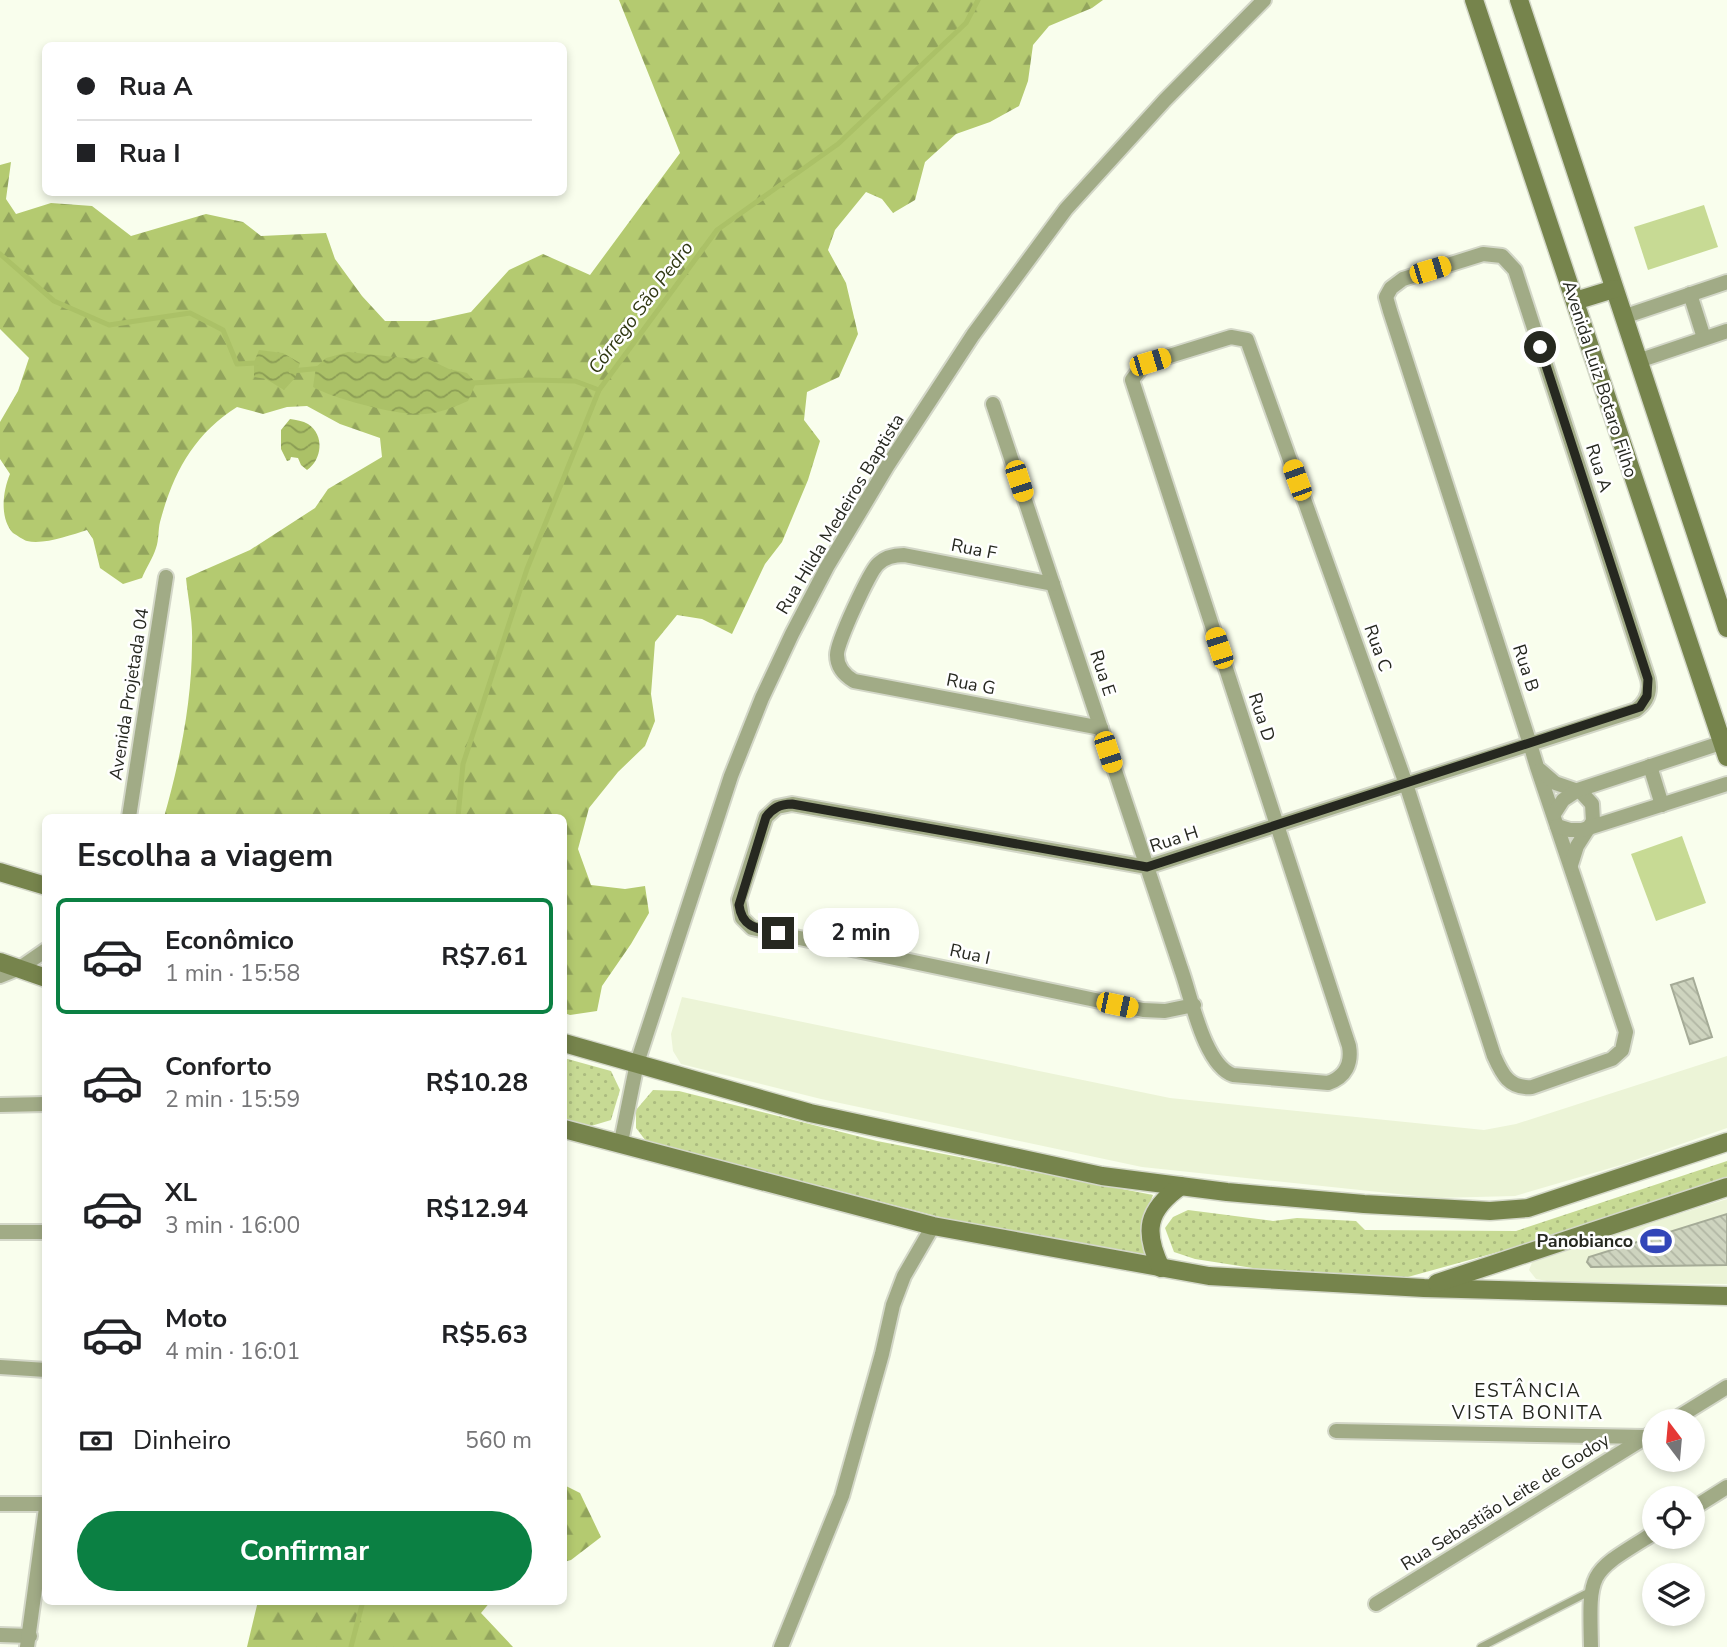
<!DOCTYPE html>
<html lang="pt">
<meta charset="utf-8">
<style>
:root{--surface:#fff;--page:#f6f6f6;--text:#202124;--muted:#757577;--line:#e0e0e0;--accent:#0b8043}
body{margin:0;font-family:"Nunito Sans",sans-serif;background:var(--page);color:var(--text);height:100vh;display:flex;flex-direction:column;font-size:26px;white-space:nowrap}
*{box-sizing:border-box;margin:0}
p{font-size:23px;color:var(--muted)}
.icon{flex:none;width:38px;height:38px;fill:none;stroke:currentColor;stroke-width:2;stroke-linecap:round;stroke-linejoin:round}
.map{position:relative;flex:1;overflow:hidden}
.details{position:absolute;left:42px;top:814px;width:525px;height:791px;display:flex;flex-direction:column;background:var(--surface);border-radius:10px;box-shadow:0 4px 10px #0003}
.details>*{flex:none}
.guide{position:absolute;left:42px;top:42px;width:525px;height:154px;border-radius:10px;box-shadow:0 4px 10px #0003;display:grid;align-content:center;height:154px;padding:0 35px;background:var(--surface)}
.needle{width:46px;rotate:344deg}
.fabs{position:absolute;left:1642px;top:1409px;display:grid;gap:14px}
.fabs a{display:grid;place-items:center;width:63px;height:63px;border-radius:50%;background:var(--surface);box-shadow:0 4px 10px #0003;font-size:35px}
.end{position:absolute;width:32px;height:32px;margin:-16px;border:9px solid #262820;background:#fff;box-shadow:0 0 0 4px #fff}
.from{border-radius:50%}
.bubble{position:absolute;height:49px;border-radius:24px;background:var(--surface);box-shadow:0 4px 10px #0003;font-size:23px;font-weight:700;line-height:49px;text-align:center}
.car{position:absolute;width:21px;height:42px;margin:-21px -10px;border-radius:9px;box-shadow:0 0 5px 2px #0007;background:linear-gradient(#f5c518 24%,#345 0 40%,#f5c518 0 76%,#345 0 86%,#f5c518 0)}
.guide b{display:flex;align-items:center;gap:24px;height:66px;font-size:26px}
.guide b+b{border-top:2px solid var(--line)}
.guide i{width:18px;height:18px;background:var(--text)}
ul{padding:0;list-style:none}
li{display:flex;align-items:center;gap:21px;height:116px;margin:0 14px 10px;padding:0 21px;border:4px solid transparent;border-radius:10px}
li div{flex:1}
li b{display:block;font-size:26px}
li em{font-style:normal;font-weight:700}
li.active{border-color:var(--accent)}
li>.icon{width:63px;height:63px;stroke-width:1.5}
h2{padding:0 35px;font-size:32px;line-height:84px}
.pay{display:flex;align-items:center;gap:18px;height:77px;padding:0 35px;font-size:26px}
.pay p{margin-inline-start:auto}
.button{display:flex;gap:14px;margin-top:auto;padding:14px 35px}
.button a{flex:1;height:80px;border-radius:42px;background:var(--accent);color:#fff;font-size:28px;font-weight:700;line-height:80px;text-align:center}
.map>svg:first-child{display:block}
.built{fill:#ecf4d7}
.grass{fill:url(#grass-dots)}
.forest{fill:url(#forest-firs)}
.park{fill:#c7da94}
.water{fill:url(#water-waves)}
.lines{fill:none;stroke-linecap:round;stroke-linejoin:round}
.stream{stroke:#abc167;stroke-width:5}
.building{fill:url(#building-back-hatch);stroke:#a5ab97;stroke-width:2}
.lane-casing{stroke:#d3d7c8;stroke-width:10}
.street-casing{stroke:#d3d7c8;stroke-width:18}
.secondary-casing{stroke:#d3d7c8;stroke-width:21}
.lane{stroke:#a1ab86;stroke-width:7}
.street{stroke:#a1ab86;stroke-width:14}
.secondary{stroke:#76844c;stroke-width:18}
.route{stroke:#262820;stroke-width:9}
.labels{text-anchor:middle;stroke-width:5;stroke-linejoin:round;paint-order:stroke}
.street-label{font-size:18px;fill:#262820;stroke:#fff}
.poi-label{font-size:18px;font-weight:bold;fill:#262820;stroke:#fff;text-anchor:end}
.water-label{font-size:19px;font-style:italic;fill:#303812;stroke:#fff}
.neighbourhood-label{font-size:19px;letter-spacing:2px;fill:#262820;stroke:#fff}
</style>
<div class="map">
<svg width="1727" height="1647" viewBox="0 0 1727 1647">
<defs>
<pattern id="grass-dots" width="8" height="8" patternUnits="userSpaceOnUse" patternTransform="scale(1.75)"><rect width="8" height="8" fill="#c7da94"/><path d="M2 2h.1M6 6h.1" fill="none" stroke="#abbb7f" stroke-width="1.8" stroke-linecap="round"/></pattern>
<pattern id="forest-firs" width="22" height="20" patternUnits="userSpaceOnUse" patternTransform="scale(1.75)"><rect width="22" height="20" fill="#b4ca70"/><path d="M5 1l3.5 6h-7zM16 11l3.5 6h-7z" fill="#92a45c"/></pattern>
<pattern id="water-waves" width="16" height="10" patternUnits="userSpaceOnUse" patternTransform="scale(1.75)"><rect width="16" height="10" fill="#abc167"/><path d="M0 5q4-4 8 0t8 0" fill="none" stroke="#8b9d54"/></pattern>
<pattern id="building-back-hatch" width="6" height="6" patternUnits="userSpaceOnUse" patternTransform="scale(1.75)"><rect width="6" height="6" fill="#ced4bf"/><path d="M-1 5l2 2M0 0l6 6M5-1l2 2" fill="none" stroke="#b1b6a4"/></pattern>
</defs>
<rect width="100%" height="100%" fill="#f9feed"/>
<g class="built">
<polygon points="682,997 1170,1098 1484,1130 1516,1124 1727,1056 1727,1128 1621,1165 1515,1196 1436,1198 1142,1167 821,1099 681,1064 673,1051 671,1034"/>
<polygon points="1727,1199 1727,1284 1552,1282 1536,1279 1529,1270 1533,1260"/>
</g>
<g class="grass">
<polygon points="564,1058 611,1071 620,1090 611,1120 591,1126 564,1119"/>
<polygon points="653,1090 679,1091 877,1141 1153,1195 1142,1224 1145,1256 951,1220 646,1141 636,1128 636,1110"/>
<polygon points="1727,1161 1727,1180 1520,1246 1397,1280 1292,1274 1195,1259 1174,1252 1165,1228 1173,1217 1188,1210 1273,1221 1297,1218 1356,1221 1365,1230 1516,1231"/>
</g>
<g class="forest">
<path d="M619,0H1103L1092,8L1049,26L1033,45L1028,81L1019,106L990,122L956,134L925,162L915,200L893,213L882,199L866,192L835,230L828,250L846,283L858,334L839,377L807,392L804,420L820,441L808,480L782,542L765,564L732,634L702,619L677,615L655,642L651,694L655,721L645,746L618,772L589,808L578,849L591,885L625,889L645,886L649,913L631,944L602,986L597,1011L570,1015L564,1013V817H164C180,761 192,701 192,643C193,621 188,599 186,578L250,550L315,508L328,489L382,457L380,438L340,424L307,406L287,407L263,414L237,407C194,434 173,473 160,522C158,530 159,540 156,548C153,558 146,568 142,578L123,584L100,568L93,539L87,530C71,535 44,545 27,541C23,540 17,535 13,533C0,519 2,493 10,474L0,459V422L18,391L29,358L0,329V165L11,162L6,199L16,214L51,203L92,206L131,236L206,214L243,222L261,236L326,233L335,259L362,296L385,321H430L471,312L509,270L543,254L590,275L680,153Z"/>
<polygon points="564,1485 580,1493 601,1537 571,1560 564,1562"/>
<polygon points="258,1601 491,1601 481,1613 513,1647 247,1647"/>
</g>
<g class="park">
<polygon points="1704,205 1718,247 1648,270 1634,227"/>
<polygon points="1682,836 1706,903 1656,921 1631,854"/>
</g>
<g class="water">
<polygon points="259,350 283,353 300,363 295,378 284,390 266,379 254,377 254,362"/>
<path d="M348,352L414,359L424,357L449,369L467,373L476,383L468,401C454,407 440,413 425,414C402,417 334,399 313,387L316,367L326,358Z"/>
<path d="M290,419C296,420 303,421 308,424C325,435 322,460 307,470L301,465L298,458L291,457L290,460L287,461L281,449V430Z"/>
</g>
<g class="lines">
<g class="stream">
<polyline points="0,254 54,301 109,325 190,313 223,330 237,364 258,363"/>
<polyline points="291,371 323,368"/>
<polyline points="472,383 529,380 575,381 599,390"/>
<polyline points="458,817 463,764 527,569 599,390 717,230 838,144 966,23 978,0"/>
<polyline points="351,1647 363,1601"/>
</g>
</g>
<g class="building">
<polygon points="1693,978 1712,1037 1690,1044 1671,985"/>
<polygon points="1727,1214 1727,1265 1591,1267 1587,1262 1589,1257"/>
</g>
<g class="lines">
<defs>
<polyline id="lane" points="1481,1647 1591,1591"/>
<g id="street">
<polyline points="1690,294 1704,338"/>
<polyline points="1623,317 1727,282"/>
<polyline points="1638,361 1727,331"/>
<path d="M993,404C1056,592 1117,781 1181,969C1191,996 1204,1065 1233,1075L1328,1083C1346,1077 1352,1063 1349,1046L1132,380L1141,368L1150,362L1231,337L1247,340L1406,784L1494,1056C1502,1074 1509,1089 1532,1087L1612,1059L1622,1050L1626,1032L1537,767L1530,744L1390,311L1386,297L1391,288L1403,279L1483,254L1502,256L1515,270L1648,679C1651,692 1647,702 1636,710L1147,867L792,804L777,807L766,817L739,900L742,918L752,928L1143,1010L1165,1011L1194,1005"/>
<path d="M1053,584L904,555C894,555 885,557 878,564C870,571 836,644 837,655C837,667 844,675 854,681L1101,728"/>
<polyline points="1650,766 1662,805"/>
<polyline points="1540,770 1555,783 1581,792 1592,804 1593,821 1577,846 1571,865"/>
<polyline points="1554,814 1563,800 1578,790 1727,741"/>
<polyline points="129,817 166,577"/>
<polyline points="1557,826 1570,830 1582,830 1727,784"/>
<polyline points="0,976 20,968 46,950"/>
<polyline points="0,1105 46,1104"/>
<polyline points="621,1142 637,1063 731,776 762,698 792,634 827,567 888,465 973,335 1066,209 1165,100 1264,0"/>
<polyline points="0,1232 46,1232"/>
<polyline points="0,1367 46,1370"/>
<polyline points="1672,1421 1727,1387"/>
<polyline points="1336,1431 1646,1437"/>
<polyline points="0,1504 46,1504"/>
<polyline points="1692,1509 1727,1487"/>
<polyline points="1376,1604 1654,1432"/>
<polyline points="0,1635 30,1636"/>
<polyline points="27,1647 46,1508"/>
<polyline points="781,1647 842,1496 882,1354 893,1305 904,1276 933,1226"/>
<path d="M1591,1647C1589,1569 1588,1574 1654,1533"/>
</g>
<g id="secondary">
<polyline points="1474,0 1727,757"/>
<polyline points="1519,0 1727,628"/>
<polyline points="1575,301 1614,289"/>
<polyline points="0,872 46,886"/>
<polyline points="0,962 46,978"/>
<polyline points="564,1043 810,1113 1102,1176 1227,1192 1364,1204 1490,1211 1528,1208 1727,1142"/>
<polyline points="564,1129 933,1226 1209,1276 1424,1288 1727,1296"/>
<path d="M1161,1268C1143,1231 1147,1210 1181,1186"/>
<polyline points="1437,1283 1727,1187"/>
</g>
</defs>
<use href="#lane" class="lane-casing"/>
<use href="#street" class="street-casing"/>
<use href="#secondary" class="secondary-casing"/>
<use href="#lane" class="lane"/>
<use href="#street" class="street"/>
<use href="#secondary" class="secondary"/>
</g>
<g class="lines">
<path class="route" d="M778,933C758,929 742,928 739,905L766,817C773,808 780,804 792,804L1147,867L1640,707L1647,696L1648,679L1540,347"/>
</g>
<defs>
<symbol id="stadium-bare" viewBox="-9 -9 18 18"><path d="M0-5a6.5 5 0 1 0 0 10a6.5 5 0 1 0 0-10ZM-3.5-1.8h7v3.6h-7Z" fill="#3346b8" stroke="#fff" stroke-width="2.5" paint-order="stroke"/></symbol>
</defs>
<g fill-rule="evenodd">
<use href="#stadium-bare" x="1634" y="1219" width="44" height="44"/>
</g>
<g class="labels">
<g class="street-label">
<text transform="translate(1600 379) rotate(72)" y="6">Avenida Luiz Botaro Filho</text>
<text transform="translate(1599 468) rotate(72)" y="6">Rua A</text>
<text transform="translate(840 514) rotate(-59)" y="6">Rua Hilda Medeiros Baptista</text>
<text transform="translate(974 549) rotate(11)" y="6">Rua F</text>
<text transform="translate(1378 648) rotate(70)" y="6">Rua C</text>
<text transform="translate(1526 668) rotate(72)" y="6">Rua B</text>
<text transform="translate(1103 673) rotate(72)" y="6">Rua E</text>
<text transform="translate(971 684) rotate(11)" y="6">Rua G</text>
<text transform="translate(129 694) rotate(-81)" y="6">Avenida Projetada 04</text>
<text transform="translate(1262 717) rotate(72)" y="6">Rua D</text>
<text transform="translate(1174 839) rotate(-18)" y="6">Rua H</text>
<text transform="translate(970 954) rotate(12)" y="6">Rua I</text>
<text transform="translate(1505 1502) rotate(-32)" y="6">Rua Sebastião Leite de Godoy</text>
</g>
<g class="poi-label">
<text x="1633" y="1247">Panobianco</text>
</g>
<g class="water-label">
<text transform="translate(640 307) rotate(-53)" y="7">Córrego São Pedro</text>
</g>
<g class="neighbourhood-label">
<text x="1528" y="1397">ESTÂNCIA<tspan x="1528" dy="22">VISTA BONITA</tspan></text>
</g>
</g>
</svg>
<div class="fabs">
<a><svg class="needle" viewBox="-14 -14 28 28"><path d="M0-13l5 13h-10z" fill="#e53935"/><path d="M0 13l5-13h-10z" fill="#757577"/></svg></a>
<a><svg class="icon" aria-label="locate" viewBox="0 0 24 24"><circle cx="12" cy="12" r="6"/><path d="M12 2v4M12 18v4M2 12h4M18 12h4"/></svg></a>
<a><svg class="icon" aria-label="layers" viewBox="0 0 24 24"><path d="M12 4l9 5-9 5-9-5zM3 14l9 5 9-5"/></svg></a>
</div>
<i class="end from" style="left:1540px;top:347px"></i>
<i class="end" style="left:778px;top:933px"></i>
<div class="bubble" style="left:803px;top:908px;width:116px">2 min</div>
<i class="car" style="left:1430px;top:270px;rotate:73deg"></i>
<i class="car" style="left:1150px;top:362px;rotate:73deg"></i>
<i class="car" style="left:1297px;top:480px;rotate:340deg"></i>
<i class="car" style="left:1019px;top:481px;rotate:162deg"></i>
<i class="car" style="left:1219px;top:648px;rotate:342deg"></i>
<i class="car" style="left:1108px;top:752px;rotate:162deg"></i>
<i class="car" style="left:1117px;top:1005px;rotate:102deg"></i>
<div class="guide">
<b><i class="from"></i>Rua A</b>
<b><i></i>Rua I</b>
</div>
<section class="details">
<h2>Escolha a viagem</h2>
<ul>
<li class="active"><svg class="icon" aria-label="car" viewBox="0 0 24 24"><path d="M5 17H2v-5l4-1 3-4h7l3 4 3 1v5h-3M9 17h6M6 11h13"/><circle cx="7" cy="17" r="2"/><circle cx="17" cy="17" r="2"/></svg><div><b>Econômico</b><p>1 min · 15:58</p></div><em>R$7.61</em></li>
<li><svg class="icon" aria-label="car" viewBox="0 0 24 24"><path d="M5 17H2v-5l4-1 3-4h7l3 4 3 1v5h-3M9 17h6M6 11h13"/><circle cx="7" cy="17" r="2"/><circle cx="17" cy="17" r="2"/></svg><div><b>Conforto</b><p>2 min · 15:59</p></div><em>R$10.28</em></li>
<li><svg class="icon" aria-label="car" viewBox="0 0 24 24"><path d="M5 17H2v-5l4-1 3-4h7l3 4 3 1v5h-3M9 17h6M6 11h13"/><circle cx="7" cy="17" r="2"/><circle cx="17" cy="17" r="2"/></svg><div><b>XL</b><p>3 min · 16:00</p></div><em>R$12.94</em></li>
<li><svg class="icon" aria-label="car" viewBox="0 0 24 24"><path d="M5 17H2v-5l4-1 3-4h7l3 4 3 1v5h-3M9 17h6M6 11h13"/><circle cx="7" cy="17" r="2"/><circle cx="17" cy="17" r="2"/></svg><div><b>Moto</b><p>4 min · 16:01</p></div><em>R$5.63</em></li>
</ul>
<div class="pay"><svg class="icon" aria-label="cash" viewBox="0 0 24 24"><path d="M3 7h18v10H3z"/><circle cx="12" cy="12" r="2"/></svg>Dinheiro<p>560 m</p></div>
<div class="button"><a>Confirmar</a></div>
</section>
</div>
